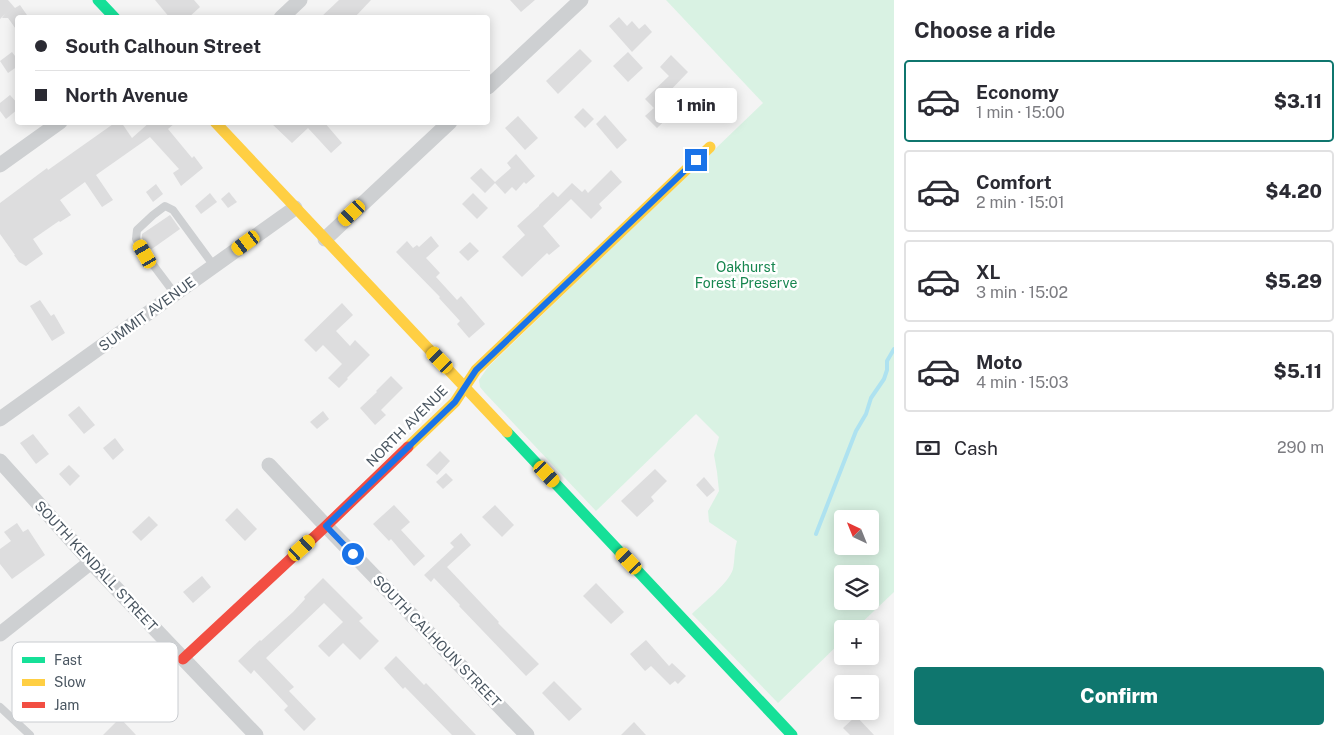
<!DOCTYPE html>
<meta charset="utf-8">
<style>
:root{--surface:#fff;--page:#f2f2f3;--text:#2b2b33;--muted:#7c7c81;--line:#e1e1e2;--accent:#0f766e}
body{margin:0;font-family:"Public Sans",sans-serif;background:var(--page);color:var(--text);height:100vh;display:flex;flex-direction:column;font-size:19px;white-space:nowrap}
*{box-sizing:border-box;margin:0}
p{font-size:16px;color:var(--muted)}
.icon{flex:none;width:28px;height:28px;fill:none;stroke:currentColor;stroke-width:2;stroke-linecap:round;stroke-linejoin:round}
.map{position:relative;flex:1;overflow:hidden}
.side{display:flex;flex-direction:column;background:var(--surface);width:450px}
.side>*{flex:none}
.guide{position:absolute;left:15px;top:15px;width:475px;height:110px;border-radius:5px;box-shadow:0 2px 12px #0003;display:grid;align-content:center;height:110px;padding:0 20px;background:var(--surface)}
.needle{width:32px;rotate:317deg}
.buttons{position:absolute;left:834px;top:510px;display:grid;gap:10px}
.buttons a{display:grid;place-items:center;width:45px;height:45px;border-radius:5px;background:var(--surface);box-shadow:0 2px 12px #0003;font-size:25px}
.end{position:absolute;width:22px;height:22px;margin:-11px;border:6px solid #1a73e8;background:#fff;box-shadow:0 0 0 2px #fff}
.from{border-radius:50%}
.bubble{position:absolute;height:35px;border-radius:5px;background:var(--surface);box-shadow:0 2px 12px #0003;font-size:16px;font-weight:800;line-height:35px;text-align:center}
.car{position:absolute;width:15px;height:30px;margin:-15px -8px;border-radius:6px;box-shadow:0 0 4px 1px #0007;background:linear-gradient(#f5c518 24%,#345 0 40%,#f5c518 0 76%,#345 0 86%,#f5c518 0)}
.guide b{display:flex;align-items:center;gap:18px;height:48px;font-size:19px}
.guide b+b{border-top:1px solid var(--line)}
.guide i{width:12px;height:12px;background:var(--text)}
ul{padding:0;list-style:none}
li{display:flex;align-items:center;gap:15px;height:82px;margin:0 10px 8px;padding:0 10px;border:2px solid var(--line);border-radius:5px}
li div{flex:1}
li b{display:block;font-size:19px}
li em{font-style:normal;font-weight:800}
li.on{border-color:var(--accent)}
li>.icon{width:45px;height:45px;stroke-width:1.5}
h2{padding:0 20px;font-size:22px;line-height:60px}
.pay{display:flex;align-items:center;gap:12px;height:55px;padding:0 20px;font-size:19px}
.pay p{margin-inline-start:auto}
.action{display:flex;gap:10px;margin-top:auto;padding:10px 20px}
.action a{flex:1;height:58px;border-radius:5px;background:var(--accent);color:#fff;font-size:20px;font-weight:800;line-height:58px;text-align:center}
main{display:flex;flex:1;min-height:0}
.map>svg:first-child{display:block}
.green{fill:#d9f2e3;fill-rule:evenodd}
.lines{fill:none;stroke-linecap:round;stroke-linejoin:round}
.stream{stroke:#aee2f0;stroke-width:4}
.building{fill:#ddddde}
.lane{stroke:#ced0d2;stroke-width:8}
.street{stroke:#ced0d2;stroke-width:15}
.fast{stroke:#16e098;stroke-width:11}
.slow{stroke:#ffcf43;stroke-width:11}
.jam{stroke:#f24e42;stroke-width:11}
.route{stroke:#1a73e8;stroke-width:6}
.labels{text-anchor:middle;stroke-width:5;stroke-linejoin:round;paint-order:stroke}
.park-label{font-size:14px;fill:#17864f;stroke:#fff}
.street-label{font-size:14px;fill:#4a5661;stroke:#fff}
.key{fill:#fff;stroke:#c9ccd0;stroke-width:1}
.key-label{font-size:14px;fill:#4a5661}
</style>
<main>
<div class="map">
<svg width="894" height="735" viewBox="0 0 894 735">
<rect width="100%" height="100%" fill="#f4f4f4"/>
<path class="green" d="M666,0H894V592L855,629H842V641L778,703L692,614C703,603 729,583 733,569C735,560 734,550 737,541L709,522L708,511L719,491L717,472L714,455L719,437L696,414L596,511L485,393L480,387L479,380L488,367L763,103ZM842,519H870V546H842ZM842,574H870V601H842Z"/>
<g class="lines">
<polyline class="stream" points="816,534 856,431 866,414 871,398 884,379 887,370 887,361 894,349"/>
</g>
<g class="building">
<polygon points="0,0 8,0 15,8 20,5 29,18 18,18 18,32 8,18 2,18 5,14 0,19"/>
<polygon points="155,0 194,0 200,7 188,18 170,18"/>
<polygon points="339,0 371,0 354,18 320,18"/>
<polygon points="510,0 535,0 521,12"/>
<polygon points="619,17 627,26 632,21 639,29 645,24 652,32 632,52 609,26"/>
<polygon points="580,49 592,61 558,94 546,81"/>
<polygon points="12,52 18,60 18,66 8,73 0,61"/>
<polygon points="628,52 643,68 628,82 613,66"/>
<polygon points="671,55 688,72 664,97 676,110 657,128 645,116 654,108 645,99 669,76 660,67"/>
<polygon points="10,95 18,104 18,109 6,119 0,111 0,103"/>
<polygon points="583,108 594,119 585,128 574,117"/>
<polygon points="605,115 627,140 617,149 596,124"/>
<polygon points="518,116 538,138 525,150 505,128"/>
<polygon points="116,122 121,122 132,138 150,122 176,122 168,129 192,158 194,156 203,168 181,186 173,173 179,169 150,137 96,175 113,200 102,207 85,182 60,200 71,215 60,222 59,221 33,239 43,254 26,266 19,262 14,255 15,255 0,234 0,203 47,168 48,170"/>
<polygon points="270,122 324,122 342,143 331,153 308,128 292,143"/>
<polygon points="516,154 535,176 526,184 524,182 516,191 512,187 505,194 495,183 485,193 470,178 481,168 495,182 511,168 507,163"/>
<polygon points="611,170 622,182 599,204 602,208 591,219 571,199 543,226 560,246 549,255 547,253 522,277 502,257 525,235 517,226 539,206 539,205 553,192 558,197 572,183 582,192 585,189 588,193"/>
<polygon points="156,184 163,194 153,202 146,192"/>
<polygon points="229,192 237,202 228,208 221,199"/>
<polygon points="210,193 217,202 201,214 195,206"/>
<polygon points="473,193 488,208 477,219 462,204"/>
<polygon points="170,215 180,229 149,251 142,238 142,234"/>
<polygon points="431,236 439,246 426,258 440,273 436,277 457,300 461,296 485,324 469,338 457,324 460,321 439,298 440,297 396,252 407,241 413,248 417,245 419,247"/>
<polygon points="470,242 479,251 468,261 459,252"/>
<polygon points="40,300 51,316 54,314 65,333 52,341 30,306"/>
<polygon points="342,303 353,315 336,331 350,346 355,340 370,355 347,378 348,379 339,388 328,378 342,364 323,345 316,352 304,340"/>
<polygon points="391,376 403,388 381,410 386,415 375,425 360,408 377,392 376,391"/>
<polygon points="79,406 95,425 84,434 68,415"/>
<polygon points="323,411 329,419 317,429 310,422"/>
<polygon points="33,434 49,454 36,464 20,443"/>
<polygon points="115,438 124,450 113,460 103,448"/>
<polygon points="440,451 450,461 437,475 426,465"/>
<polygon points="69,465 80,476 70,486 59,474"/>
<polygon points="655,469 667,481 651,497 654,501 637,517 621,501"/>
<polygon points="446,473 453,480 443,489 436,482"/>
<polygon points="704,477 715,490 707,497 696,485"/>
<polygon points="394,505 410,522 401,530 425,556 414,566 391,539 389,541 373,524"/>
<polygon points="495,505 514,525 502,537 482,517"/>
<polygon points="237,508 257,529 245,541 225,520"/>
<polygon points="149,516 158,525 141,541 132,532"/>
<polygon points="17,523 23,532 28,529 45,555 12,579 0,564 0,549 11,541 4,532"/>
<polygon points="461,533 471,545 447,567 499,622 498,623 539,664 526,676 459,606 460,605 434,578 431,582 424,575 454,547 450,543"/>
<polygon points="202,576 211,587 193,603 183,592"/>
<polygon points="323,578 363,618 359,621 379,641 360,660 343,643 329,657 318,646 343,622 324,603 266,658 294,687 289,691 316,719 304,731 284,710 288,706 254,670 251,674 238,661 260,640 261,641 293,612 305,599 304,597"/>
<polygon points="596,583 624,612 611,624 583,596"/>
<polygon points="646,640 669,666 672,663 686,676 678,684 675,681 670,685 651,666 645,671 630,654"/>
<polygon points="396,656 424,685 426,683 476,735 452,735 405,687 403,689 384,668"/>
<polygon points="554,681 582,709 569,721 542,693"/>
<polygon points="856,716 874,735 850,735 843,728"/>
<polygon points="120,718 136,735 103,735"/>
<polygon points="634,722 646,735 621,735"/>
</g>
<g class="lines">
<g class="lane">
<polyline points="175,294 145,254 136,239 137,230 153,215 165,206 173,210 214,266"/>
<polyline points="0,707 30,735"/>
</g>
<g class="street">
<polyline points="281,18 300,0"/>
<polyline points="488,87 581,0"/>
<polyline points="0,165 60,122"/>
<polyline points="325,239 450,122"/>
<polyline points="0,419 295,208"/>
<polyline points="0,461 91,562 256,735"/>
<polyline points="269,465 326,526 527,735"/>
<polyline points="0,634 91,562"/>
</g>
<g class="fast">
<polyline points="98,0 115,18"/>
<polyline points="507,432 792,735"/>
</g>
<g class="slow">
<polyline points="215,122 507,432"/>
<polyline points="408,447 455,402 476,370 710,147"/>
</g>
<polyline class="jam" points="183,659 326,526 408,447"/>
</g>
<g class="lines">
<polyline class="route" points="353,554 326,526 455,402 476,370 696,160"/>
</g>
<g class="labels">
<g class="park-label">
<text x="746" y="272">Oakhurst<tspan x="746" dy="16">Forest Preserve</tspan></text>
</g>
<g class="street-label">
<text transform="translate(147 314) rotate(-36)" y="5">SUMMIT AVENUE</text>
<text transform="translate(407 426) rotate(-45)" y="5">NORTH AVENUE</text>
<text transform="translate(96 566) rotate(47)" y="5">SOUTH KENDALL STREET</text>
<text transform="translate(437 641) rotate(46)" y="5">SOUTH CALHOUN STREET</text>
</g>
</g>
<rect x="12" y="642" width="166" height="80" rx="8" class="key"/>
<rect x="22" y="657" width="23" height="6" fill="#16e098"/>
<rect x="22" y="679" width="23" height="7" fill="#ffcf43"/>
<rect x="22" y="702" width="23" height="6" fill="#f24e42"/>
<g class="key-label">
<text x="54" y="665">Fast</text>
<text x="54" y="687">Slow</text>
<text x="54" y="710">Jam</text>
</g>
</svg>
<div class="buttons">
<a><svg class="needle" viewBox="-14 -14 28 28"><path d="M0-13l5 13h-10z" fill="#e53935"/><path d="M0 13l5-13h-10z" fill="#7c7c81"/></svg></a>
<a><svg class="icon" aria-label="layers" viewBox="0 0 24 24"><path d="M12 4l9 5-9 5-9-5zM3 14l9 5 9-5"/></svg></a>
<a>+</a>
<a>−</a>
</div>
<i class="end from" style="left:353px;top:554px"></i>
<i class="end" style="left:696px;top:160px"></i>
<div class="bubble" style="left:655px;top:88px;width:82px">1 min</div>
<i class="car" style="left:352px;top:213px;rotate:227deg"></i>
<i class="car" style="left:246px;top:243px;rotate:234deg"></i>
<i class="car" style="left:145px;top:254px;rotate:330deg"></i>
<i class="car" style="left:440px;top:360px;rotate:316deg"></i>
<i class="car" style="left:547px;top:474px;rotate:137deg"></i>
<i class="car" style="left:302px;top:548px;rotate:48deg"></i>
<i class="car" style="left:629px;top:561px;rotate:317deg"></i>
<div class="guide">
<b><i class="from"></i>South Calhoun Street</b>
<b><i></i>North Avenue</b>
</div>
</div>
<section class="side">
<h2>Choose a ride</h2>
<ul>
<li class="on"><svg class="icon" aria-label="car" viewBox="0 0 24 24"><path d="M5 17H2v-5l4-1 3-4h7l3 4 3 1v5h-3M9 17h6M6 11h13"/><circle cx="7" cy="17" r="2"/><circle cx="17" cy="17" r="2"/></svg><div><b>Economy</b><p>1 min · 15:00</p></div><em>$3.11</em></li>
<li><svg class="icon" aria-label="car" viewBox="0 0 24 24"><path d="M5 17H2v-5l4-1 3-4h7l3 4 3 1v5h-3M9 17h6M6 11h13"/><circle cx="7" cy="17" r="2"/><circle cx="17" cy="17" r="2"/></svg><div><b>Comfort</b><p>2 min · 15:01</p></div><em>$4.20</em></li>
<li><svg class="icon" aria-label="car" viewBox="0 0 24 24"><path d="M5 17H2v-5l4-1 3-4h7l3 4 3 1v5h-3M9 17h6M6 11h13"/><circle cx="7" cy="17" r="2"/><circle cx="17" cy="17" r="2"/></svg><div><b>XL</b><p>3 min · 15:02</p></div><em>$5.29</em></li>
<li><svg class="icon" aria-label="car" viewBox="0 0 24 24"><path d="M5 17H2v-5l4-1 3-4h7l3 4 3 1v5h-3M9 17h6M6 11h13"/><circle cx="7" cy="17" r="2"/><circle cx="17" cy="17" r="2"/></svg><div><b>Moto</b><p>4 min · 15:03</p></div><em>$5.11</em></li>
</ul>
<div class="pay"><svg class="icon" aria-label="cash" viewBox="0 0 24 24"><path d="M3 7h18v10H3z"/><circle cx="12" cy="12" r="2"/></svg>Cash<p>290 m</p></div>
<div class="action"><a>Confirm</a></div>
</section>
</main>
